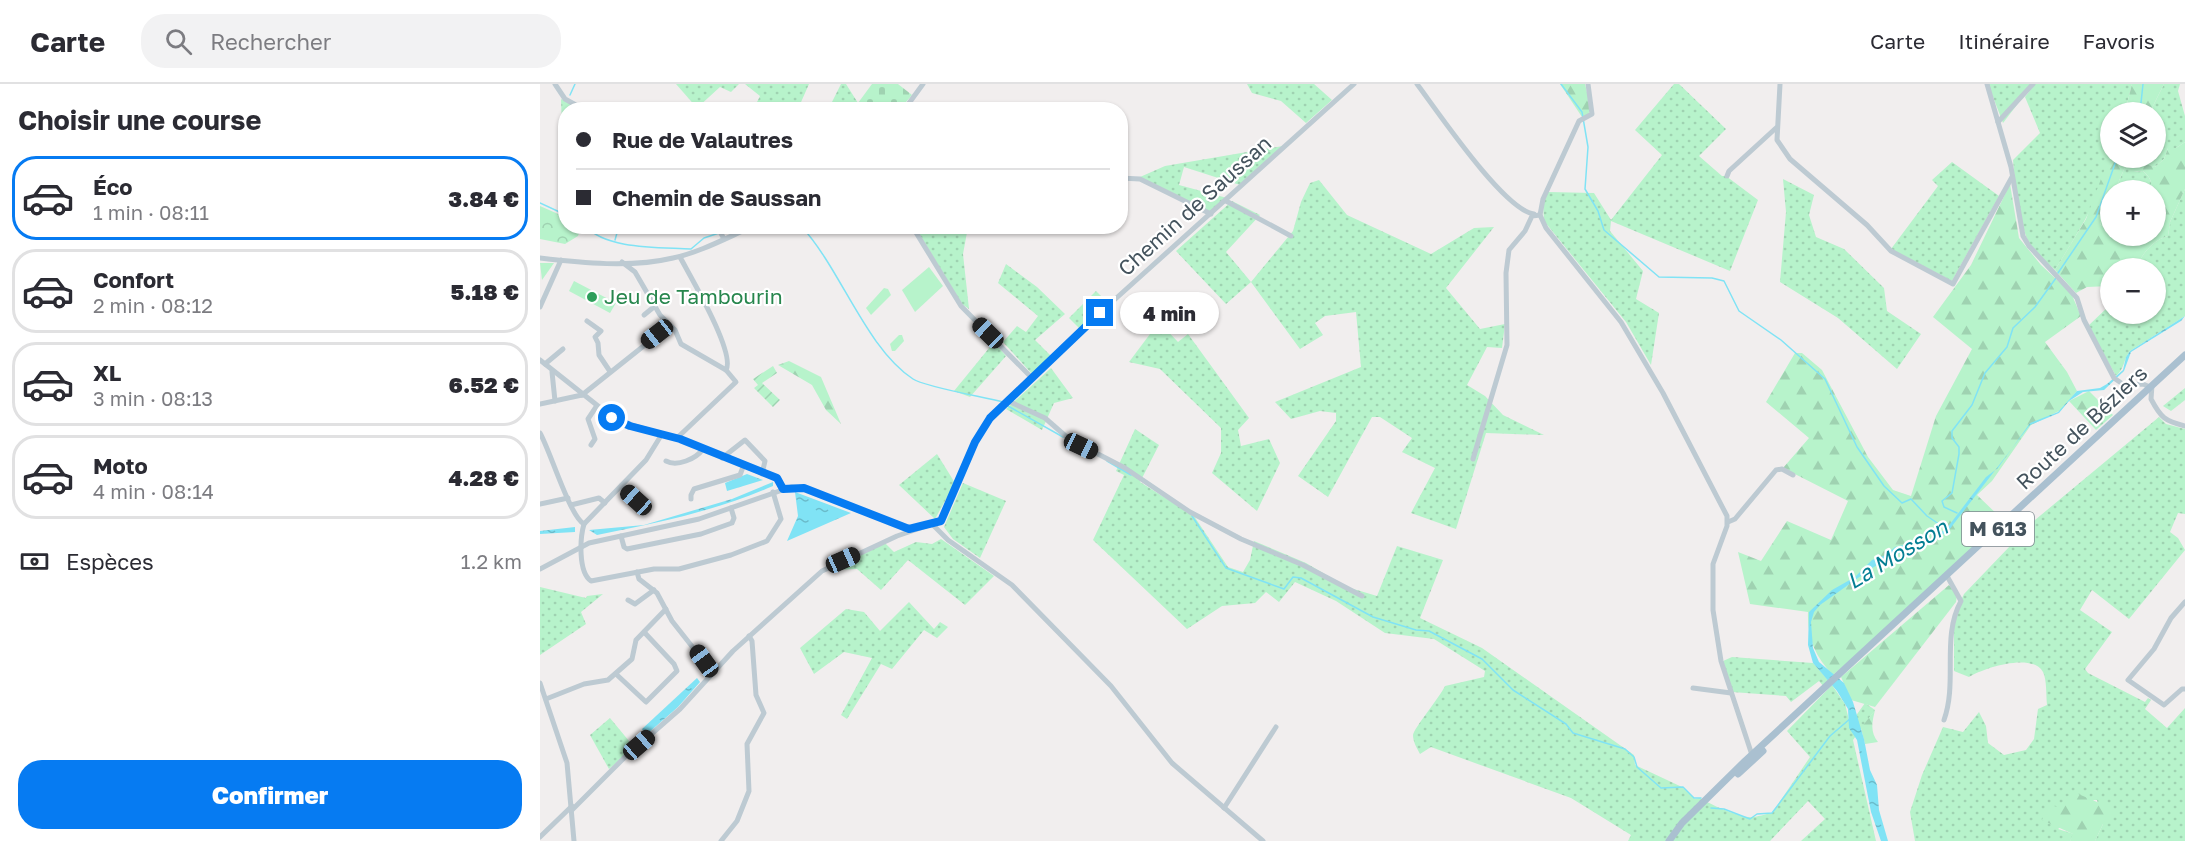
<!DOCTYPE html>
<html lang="fr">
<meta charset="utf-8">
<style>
:root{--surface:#fff;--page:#f2f2f3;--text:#2b2b33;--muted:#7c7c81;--line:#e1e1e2;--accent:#067bf2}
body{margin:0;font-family:"Golos Text",sans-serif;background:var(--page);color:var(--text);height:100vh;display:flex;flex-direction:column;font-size:22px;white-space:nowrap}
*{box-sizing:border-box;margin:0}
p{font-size:20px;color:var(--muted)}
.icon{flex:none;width:33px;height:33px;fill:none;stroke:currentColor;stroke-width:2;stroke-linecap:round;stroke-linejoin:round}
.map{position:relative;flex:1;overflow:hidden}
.side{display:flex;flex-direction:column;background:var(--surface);width:540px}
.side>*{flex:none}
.banner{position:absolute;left:18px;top:18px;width:570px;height:132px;border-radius:24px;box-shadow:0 2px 4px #0004;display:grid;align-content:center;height:132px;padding:0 18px;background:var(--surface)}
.fabs{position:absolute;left:1560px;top:18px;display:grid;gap:12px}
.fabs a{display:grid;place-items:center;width:66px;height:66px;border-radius:50%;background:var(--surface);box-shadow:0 2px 4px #0004;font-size:30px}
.end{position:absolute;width:27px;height:27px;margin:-14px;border:8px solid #067bf2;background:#fff;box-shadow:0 0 0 3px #fff}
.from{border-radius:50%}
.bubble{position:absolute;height:42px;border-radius:21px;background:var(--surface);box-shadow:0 2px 4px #0004;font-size:20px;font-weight:800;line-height:42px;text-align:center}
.car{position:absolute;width:18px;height:36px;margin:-18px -9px;border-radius:8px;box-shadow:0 0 4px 2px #0007;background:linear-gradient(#222 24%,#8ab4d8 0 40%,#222 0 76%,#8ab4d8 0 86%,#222 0)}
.banner b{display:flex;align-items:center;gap:21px;height:57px;font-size:22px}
.banner b+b{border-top:2px solid var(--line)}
.banner i{width:15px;height:15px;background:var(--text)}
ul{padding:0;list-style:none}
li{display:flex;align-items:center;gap:18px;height:84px;margin:0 12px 9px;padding:0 6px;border:3px solid var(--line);border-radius:24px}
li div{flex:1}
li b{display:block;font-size:22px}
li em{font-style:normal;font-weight:800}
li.active{border-color:var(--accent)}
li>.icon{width:54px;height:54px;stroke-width:1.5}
h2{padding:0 18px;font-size:27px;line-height:72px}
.pay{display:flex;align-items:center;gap:15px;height:66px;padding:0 18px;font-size:22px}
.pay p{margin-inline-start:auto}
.primary-button{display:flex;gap:12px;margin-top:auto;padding:12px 18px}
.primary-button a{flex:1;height:69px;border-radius:24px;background:var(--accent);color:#fff;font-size:24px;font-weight:800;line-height:69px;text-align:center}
header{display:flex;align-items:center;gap:36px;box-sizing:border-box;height:84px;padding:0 30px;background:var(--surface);border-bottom:2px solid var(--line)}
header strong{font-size:28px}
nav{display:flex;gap:33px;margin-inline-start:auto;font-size:21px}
.search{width:420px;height:54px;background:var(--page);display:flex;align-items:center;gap:15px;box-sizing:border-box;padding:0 21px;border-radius:24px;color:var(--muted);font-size:22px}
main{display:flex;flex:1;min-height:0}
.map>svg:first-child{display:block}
.grass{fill:url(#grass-dots)}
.forest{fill:url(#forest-firs)}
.cemetery{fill:url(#cemetery-stones)}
.park{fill:url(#park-crowns)}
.garden{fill:url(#garden-furrows)}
.pitch{fill:#b7f3cb}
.water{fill:url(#water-ripples)}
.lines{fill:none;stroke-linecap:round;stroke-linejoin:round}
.stream{stroke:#80e3f5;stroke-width:1.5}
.minor{stroke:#bdcad2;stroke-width:5}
.major{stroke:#aac0d0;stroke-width:7}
.route{stroke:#067bf2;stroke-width:8}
.leisure-dot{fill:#2e9e5b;stroke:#fff;stroke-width:2}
.labels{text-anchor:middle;stroke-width:4.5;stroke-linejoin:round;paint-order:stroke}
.shield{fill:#fff;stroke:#7c878e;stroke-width:1.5}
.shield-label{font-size:20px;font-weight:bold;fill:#44535d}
.street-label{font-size:21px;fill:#44535d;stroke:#fff}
.leisure-label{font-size:21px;fill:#27864d;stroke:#fff;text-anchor:start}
.water-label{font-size:22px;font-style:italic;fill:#037e93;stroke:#fff}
</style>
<header>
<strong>Carte</strong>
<div class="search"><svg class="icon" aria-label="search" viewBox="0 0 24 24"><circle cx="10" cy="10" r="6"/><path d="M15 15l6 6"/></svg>Rechercher</div>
<nav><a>Carte</a><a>Itinéraire</a><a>Favoris</a></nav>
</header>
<main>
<section class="side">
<h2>Choisir une course</h2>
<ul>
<li class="active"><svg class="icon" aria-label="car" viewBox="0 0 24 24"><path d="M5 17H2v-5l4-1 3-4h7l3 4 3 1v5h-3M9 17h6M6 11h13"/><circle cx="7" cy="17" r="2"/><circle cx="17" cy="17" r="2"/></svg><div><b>Éco</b><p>1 min · 08:11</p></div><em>3.84 €</em></li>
<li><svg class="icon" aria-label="car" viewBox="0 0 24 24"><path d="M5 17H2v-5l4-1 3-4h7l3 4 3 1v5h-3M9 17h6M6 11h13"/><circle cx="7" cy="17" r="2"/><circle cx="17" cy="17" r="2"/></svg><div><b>Confort</b><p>2 min · 08:12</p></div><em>5.18 €</em></li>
<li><svg class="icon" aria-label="car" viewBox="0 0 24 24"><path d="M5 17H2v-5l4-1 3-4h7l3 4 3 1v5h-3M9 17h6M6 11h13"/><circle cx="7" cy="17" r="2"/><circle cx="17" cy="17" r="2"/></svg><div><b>XL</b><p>3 min · 08:13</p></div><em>6.52 €</em></li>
<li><svg class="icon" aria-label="car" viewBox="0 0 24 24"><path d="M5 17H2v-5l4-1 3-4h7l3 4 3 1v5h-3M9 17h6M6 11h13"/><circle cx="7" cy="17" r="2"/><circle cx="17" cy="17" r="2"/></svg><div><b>Moto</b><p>4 min · 08:14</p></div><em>4.28 €</em></li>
</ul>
<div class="pay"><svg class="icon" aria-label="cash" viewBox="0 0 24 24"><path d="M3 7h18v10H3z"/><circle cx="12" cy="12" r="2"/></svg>Espèces<p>1.2 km</p></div>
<div class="primary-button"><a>Confirmer</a></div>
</section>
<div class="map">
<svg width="1645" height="757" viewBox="0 0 1645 757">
<defs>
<pattern id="grass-dots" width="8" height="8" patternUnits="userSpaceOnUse" patternTransform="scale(1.5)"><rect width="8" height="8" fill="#b7f3cb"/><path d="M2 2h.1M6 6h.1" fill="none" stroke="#9fd2b1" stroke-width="1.8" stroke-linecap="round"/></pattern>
<pattern id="forest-firs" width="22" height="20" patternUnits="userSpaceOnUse" patternTransform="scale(1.5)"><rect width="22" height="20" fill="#b7f3cb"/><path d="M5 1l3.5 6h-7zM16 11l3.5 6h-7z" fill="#9fd2b1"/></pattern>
<pattern id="cemetery-stones" width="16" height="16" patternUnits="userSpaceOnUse" patternTransform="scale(1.5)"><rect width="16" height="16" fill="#b7f3cb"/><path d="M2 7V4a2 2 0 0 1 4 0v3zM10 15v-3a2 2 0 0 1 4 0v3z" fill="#9fd2b1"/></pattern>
<pattern id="park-crowns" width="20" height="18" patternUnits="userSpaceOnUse" patternTransform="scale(1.5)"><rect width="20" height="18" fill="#b7f3cb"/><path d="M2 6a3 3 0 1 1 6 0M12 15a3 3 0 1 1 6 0" fill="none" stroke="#9fd2b1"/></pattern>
<pattern id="garden-furrows" width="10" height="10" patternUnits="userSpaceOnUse" patternTransform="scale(1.5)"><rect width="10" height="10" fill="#b7f3cb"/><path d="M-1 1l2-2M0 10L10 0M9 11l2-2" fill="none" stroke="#9fd2b1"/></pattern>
<pattern id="water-ripples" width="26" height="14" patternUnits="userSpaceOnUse" patternTransform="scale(1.5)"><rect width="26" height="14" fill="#80e3f5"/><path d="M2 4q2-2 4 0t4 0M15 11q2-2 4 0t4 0" fill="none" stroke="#6abbca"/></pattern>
</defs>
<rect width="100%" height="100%" fill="#f1eeee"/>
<g class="grass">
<polygon points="136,0 199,0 191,8 180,3 157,24"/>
<polygon points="205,0 269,0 258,25 213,26 220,12"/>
<polygon points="301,0 306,0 318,19 327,25 288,26"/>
<polygon points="707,0 774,0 792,16 766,39 741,17 712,9"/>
<polygon points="1134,0 1139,0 1186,45 1159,72 1182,92 1186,92 1218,116 1190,187 1071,137 1070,147 1103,187 1096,215 1119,229 1111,281 1086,238 1004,137 1003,120 1008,108 1054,109 1071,136 1122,71 1095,46"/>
<polygon points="1448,0 1493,0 1463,39"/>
<path d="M1495,0H1592L1585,28H1570C1570,42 1573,58 1570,71C1564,110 1535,153 1515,186C1507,178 1498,171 1492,163C1479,146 1475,98 1473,76L1500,49L1485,13Z"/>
<path d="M1624,0H1640L1638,7L1645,32V58L1636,64H1628L1624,75L1615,83L1596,78L1594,88L1603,87C1610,93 1612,97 1611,106H1575L1589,74H1616V28H1610Z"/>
<polygon points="21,15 40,25 26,26 25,51 22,46"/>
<polygon points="743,62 700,101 644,83 639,101 687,114 670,128 600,93 625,82"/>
<polygon points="1412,78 1459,112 1412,197 1351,165 1398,102 1392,96"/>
<polygon points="1243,95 1274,111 1269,131 1276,153 1304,165 1344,204 1347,227 1381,250 1357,285 1298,234 1240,198 1246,128"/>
<polygon points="779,96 807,131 891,170 934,144 954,143 906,204 940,245 965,240 962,264 947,263 927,301 945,312 963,331 1004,351 946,349 916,445 871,429 895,384 862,368 872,354 840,333 832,333 788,413 758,392 796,337 796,329 780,327 751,335 735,318 821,283 816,228 785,232 775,239 783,251 760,265 711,198 686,220 636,167 692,117 720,131 686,168 711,198 753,147 761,118 770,99"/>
<path d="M1645,105V232L1590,267C1583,276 1585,284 1576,292L1548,242L1570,221V230H1616V184H1595C1603,170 1611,157 1628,152L1630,138Z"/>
<polygon points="1570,119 1570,148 1560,140"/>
<polygon points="375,143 428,143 423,170 429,225 422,220"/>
<polygon points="466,180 497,203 525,230 495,256 512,273 493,291 463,258 477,242 486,248 498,232 458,199"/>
<polygon points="556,207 568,219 540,245 529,234"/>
<polygon points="619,238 638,258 648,250 709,334 698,346 701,362 729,355 740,379 717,427 672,389 681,369 681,344 620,285 589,278"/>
<polygon points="454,258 466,272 430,313 414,307"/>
<polygon points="511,284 533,314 514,319 502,346 466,325"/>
<polygon points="1645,304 1645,316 1631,327 1623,322"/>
<path d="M1619,333L1626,340L1645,345V430L1638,429L1630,448L1638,454L1645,466L1589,535L1552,506L1540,526L1572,548L1545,585L1548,589L1605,618L1608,614L1611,616L1605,625L1627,644L1645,624V757H1555L1563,740L1557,716H1554L1518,745L1534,750L1530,757H1375L1370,728L1382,691L1403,643L1423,648L1439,628L1446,642L1448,659L1464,671L1486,666L1494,655L1498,625L1507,621C1506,612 1507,596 1503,588C1492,568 1443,584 1429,593L1414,587V531L1424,510L1495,436Z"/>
<path d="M595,345L619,361L600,398L654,432L688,483L703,488L710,476L714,457L766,479L807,503L837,512L857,462L903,476L880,534L942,564L1094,671L1095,681L1142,703L1155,715L1160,714C1169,720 1197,732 1208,733C1215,734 1225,730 1232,729L1270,673L1247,647L1292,601L1305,620L1310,640L1325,619L1335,626L1313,656L1336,757H1261L1285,735L1268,717L1230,757H1088L1091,751L1031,714L891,663L880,670C877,664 873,658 873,651C874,644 900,613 905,602L944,593L945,587L894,555L845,549L796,517L755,498L739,518L726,508L715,519L682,522L647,545L553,456L584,391L576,387Z"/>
<polygon points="397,370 415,399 395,435 359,401"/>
<polygon points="423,399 466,417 440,474 413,455 404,443"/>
<polygon points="401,455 454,492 425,521 368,476 341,506 317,485 290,486 345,459 354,468 376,458 392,460"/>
<polygon points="0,503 46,514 47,512 63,510 41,528 46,540 0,571"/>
<polygon points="369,518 394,545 400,538 408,543 397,554 384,546 352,585 341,580 307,635 301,631 332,574 304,568 274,590 260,564 306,525 324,528 340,547"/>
<polygon points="1192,573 1273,579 1289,597 1284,603 1279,597 1251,618 1246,612 1192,608 1183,577"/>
<polygon points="70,634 94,663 69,685 50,651"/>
</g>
<g class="forest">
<polygon points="1020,0 1045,0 1051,25 1047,32 1042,33"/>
<polygon points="1592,0 1624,0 1610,28 1585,28"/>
<path d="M1645,58V105L1630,138L1628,152C1611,157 1603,170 1595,184H1570V202L1547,203L1536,209L1515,186L1546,135L1570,71V74H1589L1575,106H1570V119L1560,140L1570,148V152H1616V106H1611C1612,97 1610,93 1603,87L1593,88L1592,85L1596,77L1615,83L1624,75L1628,64H1636Z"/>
<path d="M1470,100L1479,154L1501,181L1531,209L1541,232L1505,258L1527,288L1537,307L1521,326L1491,341L1452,397L1437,411L1462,435L1407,492L1293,591C1275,573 1267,553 1268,528L1210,520L1198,468L1221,477L1247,437L1291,456L1308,417L1243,384L1269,354L1226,318L1255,269H1262L1282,286L1328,373L1353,406L1371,412L1396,332L1432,265L1393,233L1431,181Z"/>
<polygon points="249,277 281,293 301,340 286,326 272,301 238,281"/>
<polygon points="1549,307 1573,331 1556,346 1529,317"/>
<polygon points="1409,501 1417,511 1416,518 1335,623 1311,616 1301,593"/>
<path d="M1335,626C1332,638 1330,648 1338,658L1325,660L1321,644Z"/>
<polygon points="1536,709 1571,724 1573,737 1563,740 1555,757 1530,757 1533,750 1502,736 1508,720 1520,724 1526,713"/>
</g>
<g class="cemetery">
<polygon points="332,0 358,0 372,11 360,25 327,25 318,19"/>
<polygon points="0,179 14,179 2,196"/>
</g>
<polygon class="park" points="0,122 25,133 26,142 41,143 38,152 25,160 0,155"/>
<polygon class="garden" points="233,282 237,289 222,299 240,316 233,323 214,304 218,301 213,295"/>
<g class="pitch">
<polygon points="389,183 403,202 375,228 362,206"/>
<polygon points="34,197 76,219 70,229 29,207"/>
<polygon points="344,204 348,205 351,211 331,231 326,224"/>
<polygon points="359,251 362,251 364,257 355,267 352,267 350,260"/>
</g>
<g class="water">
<polygon points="1645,232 1641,237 1591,268 1584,287 1564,306 1543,308 1529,317 1519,329 1490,341 1409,446 1398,454 1370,464 1332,484 1280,521 1274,528 1271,538 1273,564 1279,578 1304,599 1313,618 1324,655 1330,686 1337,701 1339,726 1348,757 1341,757 1331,728 1317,656 1309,644 1308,625 1297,607 1273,579 1268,561 1269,528 1292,506 1315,493 1332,476 1346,471 1355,463 1393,454 1407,444 1446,393 1458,384 1490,339 1518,328 1537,307 1560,304 1567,300 1583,286 1586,273 1590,267"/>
<polygon points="207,390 223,396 187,407 185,399"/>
<path d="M233,398V402C176,427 117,439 57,451L49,446L104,441L192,415Z"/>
<polygon points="255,408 311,429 247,457 258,432"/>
<polygon points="35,443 35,448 0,450 0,447"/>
<polygon points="157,594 160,598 138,623 106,651 102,645"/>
</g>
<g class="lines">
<g class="stream">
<polyline points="1021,0 1042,28 1048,63 1045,105 1058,127 1064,146 1119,193 1172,194 1184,197 1199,227 1241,256 1285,295 1317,363 1344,402 1362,419 1371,415 1387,432 1406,445"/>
<polyline points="30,11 35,0"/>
<polyline points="25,27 26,30"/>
<polyline points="1596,28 1601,19 1603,0"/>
<polyline points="0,119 26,131"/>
<path d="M46,142C65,166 123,163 151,165L164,154L179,149"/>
<path d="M261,142C301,185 325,263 373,295C385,303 444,313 463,318"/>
<polyline points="183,147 195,142"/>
<polyline points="75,156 79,142"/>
<polyline points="1518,189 1556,133 1577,74"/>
<polyline points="468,322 523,353"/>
<polyline points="567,377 591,391"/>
<polyline points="1417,429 1404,423 1402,417 1412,409 1419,370 1419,363 1412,354 1412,347 1432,321 1445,289 1467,263 1473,244 1495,223 1516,194"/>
<polyline points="652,432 686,484 744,505 753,493 761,494 833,533 876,546 889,547 942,575 973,606 1026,640 1033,649 1085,665 1094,673 1097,683 1121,704 1143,703 1154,714 1161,714"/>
<polyline points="1171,724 1184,725 1210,735 1217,730 1232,729 1290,652 1311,634"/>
</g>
<g class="minor">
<polyline points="15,0 25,15 45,26"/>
<path d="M877,0C898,28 964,126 994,130"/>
<polyline points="1048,0 1052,30 1039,37 1003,115 1000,131 1006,144 1081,238 1123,309 1187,432 1187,442 1173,480 1173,526 1181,577 1212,671"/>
<polyline points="1240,0 1237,56 1250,75 1327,141 1351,167 1413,200 1472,93"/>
<polyline points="1447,0 1471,83 1483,152 1489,162 1537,214 1544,236 1574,294 1584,301 1603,300 1610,303"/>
<polyline points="364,26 383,0"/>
<polyline points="1458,38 1493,0"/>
<polyline points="1187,92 1189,87 1236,44"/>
<polyline points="580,94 600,95 671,130"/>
<polyline points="686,117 751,152"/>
<polyline points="177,142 184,155"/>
<polyline points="372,142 421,222 491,293"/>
<path d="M140,173C150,192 196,269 186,286"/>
<path d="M0,174C42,179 91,184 133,174C161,168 188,153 214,142"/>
<polyline points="82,178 95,188 120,231 135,246 141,260 186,286 196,298 137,354"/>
<polyline points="0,223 21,176"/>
<polyline points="104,231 115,222"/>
<polyline points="47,237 61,247 55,253 58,259 59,271 69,286"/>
<polyline points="0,276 77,337 140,355 237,395 243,405"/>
<polyline points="5,280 23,265"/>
<polyline points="12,288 15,317"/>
<path d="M1612,301L1611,315C1621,334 1625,337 1645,342"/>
<polyline points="42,311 130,241"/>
<polyline points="468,317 505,334 529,355 585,384 650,428 701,455 763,481 822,512"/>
<polyline points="0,320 42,311"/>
<path d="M0,349C10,366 30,433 44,440"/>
<polyline points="51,361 55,355 48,335 56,323"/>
<polyline points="182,374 205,356 225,377 222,390"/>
<polyline points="933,375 967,261 966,189 969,166 985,147 992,132 1000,131"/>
<path d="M126,377C137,383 156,375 163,365"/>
<polyline points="81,402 96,416 103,416"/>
<polyline points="151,415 151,411 154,405 200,391 203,383"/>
<polyline points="0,420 28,414"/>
<polyline points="31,421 59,414 65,419"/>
<polyline points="1188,438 1195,435 1236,386 1242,385 1253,391"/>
<path d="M44,440C40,454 38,488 51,497L114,485H139L191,471L227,457L241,435L233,408"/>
<polyline points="44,440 106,376 122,350"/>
<polyline points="393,441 408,456 472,501 571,602 632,679 723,757"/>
<polyline points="81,452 84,463 87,465 161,450 192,439 194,434 191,424"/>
<polyline points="0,485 49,459 159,435 251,403 264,404 372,446"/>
<polyline points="97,488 99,495 117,509 132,537 173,589"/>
<polyline points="88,516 95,520 114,506"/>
<polyline points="1645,518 1631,534 1614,565 1588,596 1624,621 1642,605 1645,605"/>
<polyline points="76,590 106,618 137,587 134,580 104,548"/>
<polyline points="0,599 27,679 34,757"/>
<polyline points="1153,604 1191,609"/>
<polyline points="6,615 44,600 68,596 92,575 96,556 126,525"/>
<path d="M1404,636C1418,597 1401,554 1421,517L1407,492"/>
<polyline points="684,724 736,643"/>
<polyline points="32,726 85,673 140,625 193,567 282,487 357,452 401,437 435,358 450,334 572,218 814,0"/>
<polyline points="0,753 32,722"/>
<polyline points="181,757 197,737 209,707 207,660 224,629 216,611 212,557 209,552"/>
</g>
<g class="major">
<polyline points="1198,690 1223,667"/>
<polyline points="1129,757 1142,739 1205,677 1645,271"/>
</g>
</g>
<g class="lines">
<polyline class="route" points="72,334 90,342 140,355 237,394 243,405 264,404 369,445 401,437 435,358 450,334 560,229"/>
</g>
<circle class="leisure-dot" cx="52" cy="213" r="6"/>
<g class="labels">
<rect class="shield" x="1422" y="428" width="72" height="34" rx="4.5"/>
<g class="shield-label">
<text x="1458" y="452">M 613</text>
</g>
<g class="street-label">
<text transform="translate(655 122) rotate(-42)" y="7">Chemin de Saussan</text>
<text transform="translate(1542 344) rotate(-43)" y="7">Route de Béziers</text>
</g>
<g class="leisure-label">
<text x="64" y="220">Jeu de Tambourin</text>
</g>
<g class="water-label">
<text transform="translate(1357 470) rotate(-31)" y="8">La Mosson</text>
</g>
</g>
</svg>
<div class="fabs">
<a><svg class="icon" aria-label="layers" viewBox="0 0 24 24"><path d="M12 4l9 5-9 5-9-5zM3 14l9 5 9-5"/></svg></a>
<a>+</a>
<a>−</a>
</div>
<i class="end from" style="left:72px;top:334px"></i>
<i class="end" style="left:560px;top:229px"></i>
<div class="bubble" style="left:580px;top:208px;width:99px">4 min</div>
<i class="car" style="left:448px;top:249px;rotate:314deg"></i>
<i class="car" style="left:117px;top:250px;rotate:232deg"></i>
<i class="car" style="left:541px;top:362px;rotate:115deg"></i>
<i class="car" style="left:96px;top:416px;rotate:312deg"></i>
<i class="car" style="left:303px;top:476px;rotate:66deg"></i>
<i class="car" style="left:164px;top:577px;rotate:324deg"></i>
<i class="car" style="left:99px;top:661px;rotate:49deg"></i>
<div class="banner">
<b><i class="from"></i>Rue de Valautres</b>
<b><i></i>Chemin de Saussan</b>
</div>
</div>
</main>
